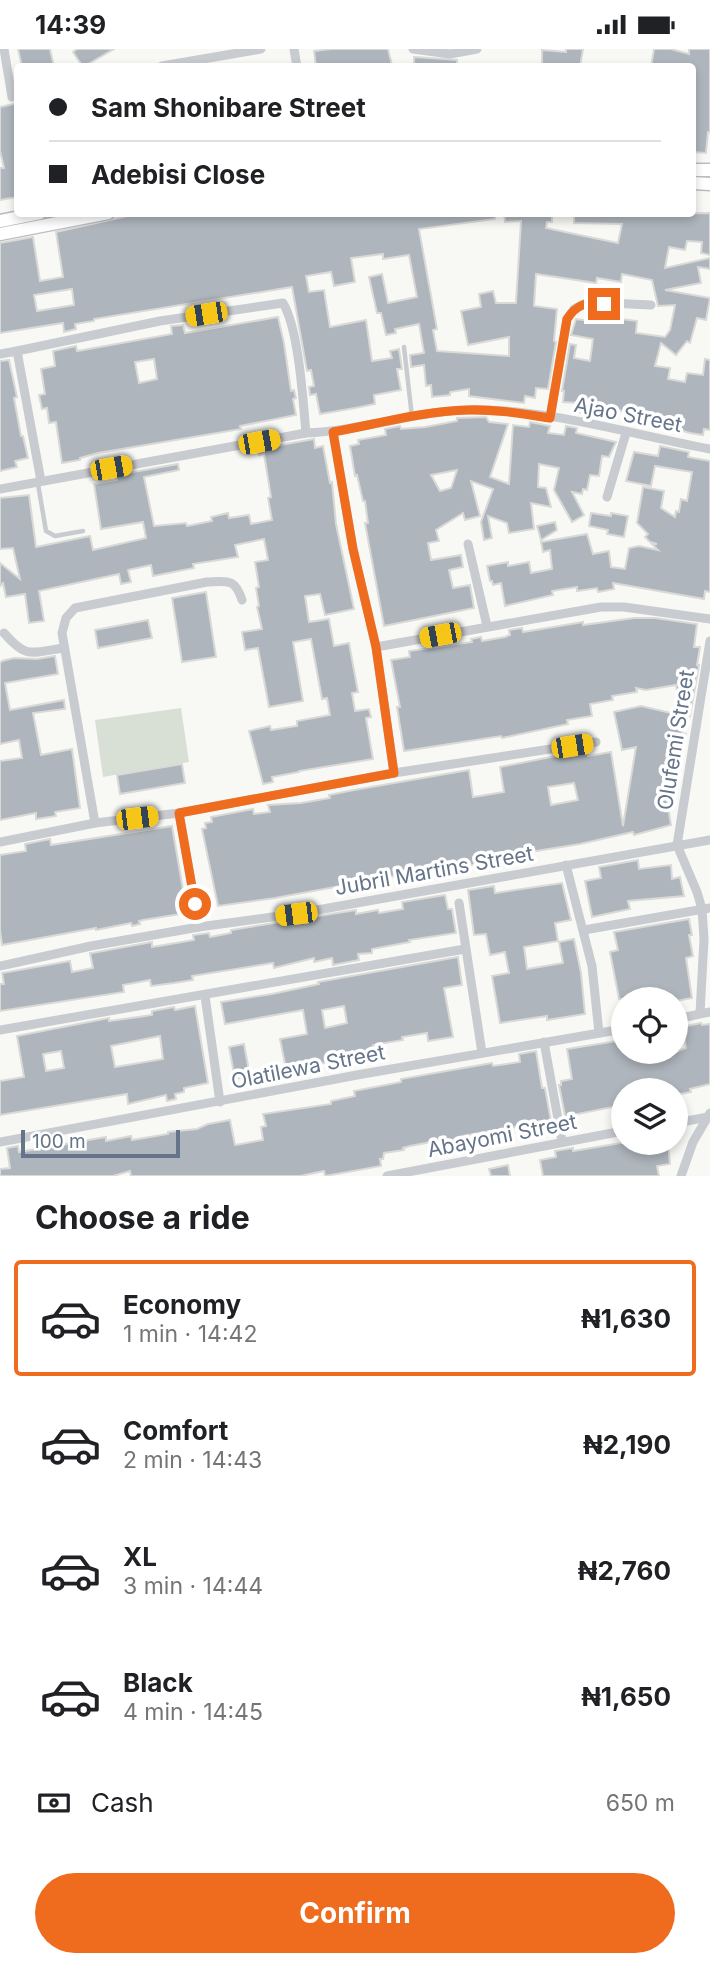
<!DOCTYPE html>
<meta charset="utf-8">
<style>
:root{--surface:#fff;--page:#f2f2f2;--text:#202124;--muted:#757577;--line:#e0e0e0;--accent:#ef6c1e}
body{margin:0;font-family:Inter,sans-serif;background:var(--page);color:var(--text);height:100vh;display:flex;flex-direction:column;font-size:26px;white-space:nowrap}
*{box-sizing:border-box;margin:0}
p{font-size:23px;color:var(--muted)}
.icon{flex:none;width:38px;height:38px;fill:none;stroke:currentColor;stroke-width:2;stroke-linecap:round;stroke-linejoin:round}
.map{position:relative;height:1127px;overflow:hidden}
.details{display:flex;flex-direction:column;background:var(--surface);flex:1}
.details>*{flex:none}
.banner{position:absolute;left:14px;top:14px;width:682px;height:154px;border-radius:7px;box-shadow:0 4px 10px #0003;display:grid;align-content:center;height:154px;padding:0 35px;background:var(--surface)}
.buttons{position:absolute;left:611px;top:938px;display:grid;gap:14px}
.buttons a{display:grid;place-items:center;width:77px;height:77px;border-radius:50%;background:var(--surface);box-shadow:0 4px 10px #0003;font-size:35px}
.scale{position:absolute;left:21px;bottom:18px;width:159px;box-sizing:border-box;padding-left:7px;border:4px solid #657488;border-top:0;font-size:19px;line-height:24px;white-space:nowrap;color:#657488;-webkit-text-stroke:5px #fff;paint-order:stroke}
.end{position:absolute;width:32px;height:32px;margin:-16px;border:9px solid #ef6c1e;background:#fff;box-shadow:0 0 0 4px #fff}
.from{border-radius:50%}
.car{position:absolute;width:21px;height:42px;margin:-21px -10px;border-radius:9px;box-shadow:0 0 5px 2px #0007;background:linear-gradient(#f5c518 24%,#345 0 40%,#f5c518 0 76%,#345 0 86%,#f5c518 0)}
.banner b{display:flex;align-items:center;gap:24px;height:66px;font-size:26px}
.banner b+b{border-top:2px solid var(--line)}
.banner i{width:18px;height:18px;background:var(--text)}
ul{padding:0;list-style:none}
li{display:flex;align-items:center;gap:21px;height:116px;margin:0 14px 10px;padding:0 21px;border:4px solid transparent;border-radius:7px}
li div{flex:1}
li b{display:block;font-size:26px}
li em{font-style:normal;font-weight:700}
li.on{border-color:var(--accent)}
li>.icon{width:63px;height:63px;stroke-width:1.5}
h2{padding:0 35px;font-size:32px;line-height:84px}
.pay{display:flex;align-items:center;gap:18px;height:77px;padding:0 35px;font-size:26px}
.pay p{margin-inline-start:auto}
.action{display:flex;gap:14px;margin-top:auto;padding:14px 35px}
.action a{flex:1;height:80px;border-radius:42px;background:var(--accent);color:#fff;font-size:28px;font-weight:700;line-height:80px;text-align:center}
.status{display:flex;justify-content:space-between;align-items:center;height:49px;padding:0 35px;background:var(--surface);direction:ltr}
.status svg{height:19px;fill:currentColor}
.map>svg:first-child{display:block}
.green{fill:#d8e0d6}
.building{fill:#aeb5bc;stroke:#d9dad7;stroke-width:2;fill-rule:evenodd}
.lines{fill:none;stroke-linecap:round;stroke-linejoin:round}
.secondary-casing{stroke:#babec4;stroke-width:15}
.service{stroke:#c8cbcf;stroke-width:4.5}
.minor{stroke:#c8cbcf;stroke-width:9}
.secondary{stroke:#fff;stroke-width:12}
.route{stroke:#ef6c1e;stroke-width:9}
.labels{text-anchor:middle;stroke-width:7;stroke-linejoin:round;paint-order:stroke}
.street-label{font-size:21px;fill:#657488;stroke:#fff}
</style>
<div class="status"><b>14:39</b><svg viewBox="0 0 49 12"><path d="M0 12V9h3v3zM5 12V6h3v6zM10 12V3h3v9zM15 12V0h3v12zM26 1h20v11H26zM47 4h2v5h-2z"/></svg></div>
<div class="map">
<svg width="710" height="1127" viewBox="0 0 710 1127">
<rect width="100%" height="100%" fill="#f8f8f5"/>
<polygon class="green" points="181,659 189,713 103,728 95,671"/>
<g class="building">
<polygon points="18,0 50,0 54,18 22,18"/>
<polygon points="77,0 114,0 83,18 73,3"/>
<polygon points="331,0 388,0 392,16 316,18 314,2"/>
<polygon points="566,0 583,0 580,18 542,18 542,1 566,3"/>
<polygon points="654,0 671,0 689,5 689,0 710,0 710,83 708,83 706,104 693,103 695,54 693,54 693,18 651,18"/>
<polygon points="414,8 457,11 457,18 414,18"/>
<polygon points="18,54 18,97 15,97 18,148 0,151 0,119 4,119 0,102 0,58"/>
<path d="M141,164H395L396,167L411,164H494L495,170L419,180L437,280L433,281L437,302L509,307V288L468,296L461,262L481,258L479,245L493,242L496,254H516L521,172L505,173L504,164H552V173H547L546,179L618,194L622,175L574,174V166L710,164V206L701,204L702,193L687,192L685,201L669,198L665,219L710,209V220L698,218L701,234L665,241L710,249L706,271L697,269L690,294L687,292L676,306L661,294L655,317L670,319L668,330L685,333L687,324L703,326L705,310L710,311V381L704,380L703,386L690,384L676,380L677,374L667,373L668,369L642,365V370L631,369V363L607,360L605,368L577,363V354L563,353L564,342H562L570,295L576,296L574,309L590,312L593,290L571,286L576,270L598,273L599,263L614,265V269L637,272L636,284L665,288L670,281L675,256L658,257L652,231L622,225L621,233L597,229L596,234L536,225L534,257L557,260L554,292L556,293L548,340L536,339L535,349L525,347L524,354L469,347V340L450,343V346L432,348L431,336L426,337L424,316L411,318L410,306L424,304L419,275L395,280L396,284L386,286L381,264H377L369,228L382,225L388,254L417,248L409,206L383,210V205L351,209L355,233L334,237L331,223L306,227L309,243L324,241L330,278L366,271L372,312L392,309L390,302L399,300L402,320H397L401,341L374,346L375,355L355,359L320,365L316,345L310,346L309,338L314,337L311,321L307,322L292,238L94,270V272L75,275L76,280L64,283L63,274L0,284V194L33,188L40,232L63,228L56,183ZM72,240L74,256L37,262L34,246Z"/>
<path d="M278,268L284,294L291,342L294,341L296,349L293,350L296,366L240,377L241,380L98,404L80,409V411L62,414L56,373L49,374L47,359L42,360L39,346L45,345L41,320L55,317L53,302L76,297L77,302L172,285L171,277L183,276L185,284ZM154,310L157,330L139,334L135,313Z"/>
<polygon points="9,311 17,348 14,349 21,387 23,387 28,409 15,412 17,418 0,422 0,312"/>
<path d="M486,368L489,373L508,375L490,428L509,435L513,376L529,378L530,373L550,377L548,384L564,386L566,377L577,379L576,384L616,393L609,408L602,407L599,427L590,426L587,441L583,440L582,445L572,443L584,466L572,473L554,441L559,419L539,415L538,438L546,439L551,458L531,454L534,480L509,484L507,474L488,467L492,489L484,491L481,473L493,440L471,432L480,467L465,471L463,464L436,481L439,492L428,494L431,511L461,506L463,518L449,521L453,539L470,536L474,559L384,577L365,474H368L365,452H363L357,426L355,427L350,397L359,395L358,391L386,386L385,380L400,377L401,380L425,378L457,372V369ZM457,421L451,439L440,442L431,426Z"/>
<polygon points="314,390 315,399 323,397 330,434 332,433 336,475 354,560 325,566 320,545 305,547 309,573 329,570 334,597 349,594 358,643 352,644 355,662 369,660 371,668 366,669 373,710 299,722 299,723 272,728 273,733 263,735 249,682 270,677 271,681 297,677 297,672 330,666 327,649 322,650 311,590 293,593 303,652 269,658 258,599 245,601 242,583 262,580 257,558 259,557 256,539 259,538 255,513 268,511 264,490 235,496 238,508 193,515 194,519 153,527 151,516 128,521 131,533 121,535 119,525 39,542 44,572 29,574 25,545 6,548 3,534 0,537 0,514 20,530 13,499 0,500 0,449 29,446 36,498 90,487 93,501 146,489 143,473 101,480 94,435 117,431 116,426 178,415 179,421 144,428 154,477 186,474 187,477 212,472 211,468 228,464 229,469 249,466 251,475 272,471 268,449 271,448 264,405 259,406 258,400"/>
<polygon points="660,397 689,403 688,408 710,412 710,543 705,542 704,550 613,534 614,540 598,543 597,539 577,542 577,538 552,542 553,546 505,557 501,534 493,536 492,532 490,532 487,517 508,513 508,517 529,513 531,524 552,520 550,501 543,503 541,493 587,485 593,505 609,502 611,518 625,520 629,499 639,497 658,501 652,495 657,495 650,493 645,488 648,485 637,474 643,438 664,442 661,459 675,468 676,462 679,463 681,450 687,452 692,423 655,417 651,437 626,432 634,403 658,407"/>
<polygon points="591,464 611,467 611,464 628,467 624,488 607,485 608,481 589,477"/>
<polygon points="555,473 557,481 541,491 537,477"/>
<polygon points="206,543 216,608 182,613 172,549"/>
<polygon points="634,569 655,569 697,575 694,598 700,598 697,616 699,616 690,667 678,665 681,647 678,647 676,636 646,641 636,639 637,643 612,647 613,651 590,655 592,667 567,671 568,675 502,689 501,687 404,702 397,658 400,658 391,611 410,608 409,602 472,593 471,590 481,588 482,592 505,588 510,586 509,581 522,579 523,583 583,573 583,576"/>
<polygon points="148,571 152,589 98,599 95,581"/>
<polygon points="55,607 58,625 5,634 10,661 64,651 65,660 33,664 41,706 72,700 80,759 55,763 56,767 36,770 36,764 0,771 0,712 22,709 19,691 0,695 0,614 2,612 14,609 37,610"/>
<path d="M641,657L684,667L682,684L686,685L674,747L666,745L671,776L634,786L633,783L580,795L511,806L486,813L466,817V814L275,849L218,857L202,780L206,779L205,774L212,773L211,768L253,760L254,765L270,763L268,756L301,754L330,749L329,746L354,741L469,721L473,748L504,743L500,718L587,701L588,707L611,703L623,777L636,698L622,701L614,663ZM574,734L578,751L551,756L548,738Z"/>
<polygon points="182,715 185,734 120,745 117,726"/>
<polygon points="172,777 187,864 143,871 139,872 140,875 132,877 131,874 96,881 96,879 2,896 0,881 0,806 26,802 25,795 50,790 51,796"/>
<polygon points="638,811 639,820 671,816 672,830 680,828 684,847 628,852 630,860 592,868 585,832 601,829 599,818"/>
<polygon points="562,834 571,871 555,874 558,892 524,898 527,920 563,914 559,893 574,890 581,924 585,965 547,971 547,967 500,974 492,927 509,924 505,903 490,906 486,885 474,886 468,841 494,837 495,844"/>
<polygon points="445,846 448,860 452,860 456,884 409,891 410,893 372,900 372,904 358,905 359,911 333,916 332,909 314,913 314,909 274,919 273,914 192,927 193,931 174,934 151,937 150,931 123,936 124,943 0,962 0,935 4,935 2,924 70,912 72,923 93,919 90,904 92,904 152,893 152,898 194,891 193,886 209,884 210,888 231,884 231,881 356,861 356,865 378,861 379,864 403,860 402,853"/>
<polygon points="689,870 692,886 689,886 693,907 686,909 692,949 676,952 676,950 619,950 610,903 618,901 614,883"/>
<path d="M458,908L462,936L444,939L453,988L428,992L427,984L402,988L403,991L373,996L375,1006L286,1020L280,990L307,985L303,961L225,975L221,953L272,945L319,935L318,933ZM344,957L347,974L325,979L322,961Z"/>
<path d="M195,957L208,1034L184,1039V1043L175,1045L176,1050L167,1052L166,1046L128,1055L127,1045L0,1066V1032L24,1028L17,987L109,969V972L152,966V962L174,958L175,961ZM160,987L163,1010L115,1018L111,997ZM61,1002L64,1019L46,1022L43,1005Z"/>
<polygon points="701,974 702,976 710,975 710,1035 690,1040 691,1043 676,1046 676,1041 623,1041 623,1056 572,1066 573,1071 566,1072 559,1036 561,1036 561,1032 572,1030 567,1000 623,991 623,1003 676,1003 686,999 682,978"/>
<polygon points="244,995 250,1027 235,1030 229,998"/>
<polygon points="536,1002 542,1039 545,1039 551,1072 511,1079 512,1084 492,1088 491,1082 462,1087 464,1095 432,1102 431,1093 410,1097 403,1099 404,1101 384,1104 383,1110 380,1110 381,1117 325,1127 324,1122 300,1127 131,1127 130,1122 113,1127 0,1127 0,1120 10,1119 7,1099 18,1097 19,1103 106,1088 106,1092 131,1087 132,1091 168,1085 168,1083 197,1080 208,1075 230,1071 235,1096 263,1091 261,1078 266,1077 263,1065 331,1055 331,1052 355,1047 354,1042 401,1033 401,1030 492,1014 493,1017 520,1013 519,1005"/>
<polygon points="621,1094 668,1094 670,1115 657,1117 659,1127 543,1127 540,1111 556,1108 555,1102 573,1099 573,1102"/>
<polygon points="508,1116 510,1127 491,1127 489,1120"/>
</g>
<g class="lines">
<defs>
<g id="secondary">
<polyline points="693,121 710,121"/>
<polyline points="693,134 710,135"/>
<polyline points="0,172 40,164"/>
<polyline points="0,185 108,164"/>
</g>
</defs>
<use href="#secondary" class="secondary-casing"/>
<g class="service">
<polyline points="404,298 412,368"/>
<polyline points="38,435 46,482 55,487 83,482"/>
</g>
<g class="minor">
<polyline points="4,0 12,48"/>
<polyline points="294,0 297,18"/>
<polyline points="413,0 450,5 477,0"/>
<polyline points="162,17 261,0"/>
<path d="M17,302L160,272L283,254C299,281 303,352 306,384"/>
<polyline points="0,305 17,302 41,432"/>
<polyline points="550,369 567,270 574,260 588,253 651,256"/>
<polyline points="333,383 353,500 376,598 394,724"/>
<path d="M0,440L306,384C361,382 415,362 469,361C546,359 634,386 710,400"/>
<polyline points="607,448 626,384"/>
<polyline points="468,495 487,577"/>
<path d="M4,584C27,611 32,603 64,599"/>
<polyline points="376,598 601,558 624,558 710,570"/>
<polyline points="179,764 199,878"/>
<path d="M95,774L62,584L66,569L75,559L207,533C227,532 235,529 242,551"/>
<polyline points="0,793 95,774 179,764 394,724 596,693"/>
<polyline points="566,816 592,917 599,984"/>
<polyline points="459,854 482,1004"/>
<polyline points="584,881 710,859"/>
<polyline points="0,917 91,897 199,878 295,865 710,791"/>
<polyline points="205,947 220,1053"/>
<polyline points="700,964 704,890 702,860 697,843 677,796 710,592"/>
<polyline points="676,970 710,963"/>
<polyline points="0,981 465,900"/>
<polyline points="544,993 562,1092"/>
<polyline points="676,1074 708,1068"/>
<polyline points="0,1093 357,1026 623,980"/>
<polyline points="387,1127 623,1082"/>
<polyline points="681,1127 693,1093 710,1064"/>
</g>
<use href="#secondary" class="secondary"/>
</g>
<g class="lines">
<path class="route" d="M195,855L179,764L394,724L376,598L353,500L333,383C377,375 423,362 468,361C495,360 523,365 550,369L567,270C577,255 586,253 604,255"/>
</g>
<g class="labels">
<g class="street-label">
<text transform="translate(628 366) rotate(11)" y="7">Ajao Street</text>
<text transform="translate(676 691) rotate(-81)" y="7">Olufemi Street</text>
<text transform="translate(434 822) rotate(-10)" y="7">Jubril Martins Street</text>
<text transform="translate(308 1018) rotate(-11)" y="7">Olatilewa Street</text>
<text transform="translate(502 1087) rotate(-11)" y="7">Abayomi Street</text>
</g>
</g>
</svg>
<div class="buttons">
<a><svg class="icon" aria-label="locate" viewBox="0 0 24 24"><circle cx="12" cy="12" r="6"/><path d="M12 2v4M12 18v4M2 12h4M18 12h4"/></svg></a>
<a><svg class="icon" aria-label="layers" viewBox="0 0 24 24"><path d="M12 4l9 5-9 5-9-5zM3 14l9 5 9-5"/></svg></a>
</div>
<div class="scale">100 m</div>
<i class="end from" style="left:195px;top:855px"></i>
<i class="end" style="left:604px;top:255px"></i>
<i class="car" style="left:206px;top:265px;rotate:261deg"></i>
<i class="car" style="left:259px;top:393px;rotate:80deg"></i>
<i class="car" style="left:111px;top:419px;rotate:80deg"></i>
<i class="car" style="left:440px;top:586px;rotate:259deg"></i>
<i class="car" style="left:572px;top:697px;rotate:81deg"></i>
<i class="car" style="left:137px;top:769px;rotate:83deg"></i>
<i class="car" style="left:296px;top:865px;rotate:263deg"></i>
<div class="banner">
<b><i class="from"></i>Sam Shonibare Street</b>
<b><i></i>Adebisi Close</b>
</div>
</div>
<section class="details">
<h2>Choose a ride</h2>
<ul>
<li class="on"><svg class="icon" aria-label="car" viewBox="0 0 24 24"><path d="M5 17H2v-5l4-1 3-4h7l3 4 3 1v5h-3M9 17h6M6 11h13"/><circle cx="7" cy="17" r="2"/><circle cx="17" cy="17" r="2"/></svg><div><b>Economy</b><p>1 min · 14:42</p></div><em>₦1,630</em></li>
<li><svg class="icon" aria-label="car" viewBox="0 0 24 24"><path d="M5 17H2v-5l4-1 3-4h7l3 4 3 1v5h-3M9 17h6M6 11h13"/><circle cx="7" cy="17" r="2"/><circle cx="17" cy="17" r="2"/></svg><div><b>Comfort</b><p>2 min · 14:43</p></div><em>₦2,190</em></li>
<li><svg class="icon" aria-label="car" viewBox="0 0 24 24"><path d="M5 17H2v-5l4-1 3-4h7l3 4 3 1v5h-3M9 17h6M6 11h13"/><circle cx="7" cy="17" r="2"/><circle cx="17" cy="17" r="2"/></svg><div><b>XL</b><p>3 min · 14:44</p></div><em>₦2,760</em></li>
<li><svg class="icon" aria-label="car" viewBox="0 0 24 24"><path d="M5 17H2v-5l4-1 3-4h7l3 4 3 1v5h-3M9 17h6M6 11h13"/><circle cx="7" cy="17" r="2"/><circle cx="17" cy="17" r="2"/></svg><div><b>Black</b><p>4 min · 14:45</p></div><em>₦1,650</em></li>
</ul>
<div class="pay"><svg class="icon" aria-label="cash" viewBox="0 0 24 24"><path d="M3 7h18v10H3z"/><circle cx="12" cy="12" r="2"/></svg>Cash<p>650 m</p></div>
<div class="action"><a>Confirm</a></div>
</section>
